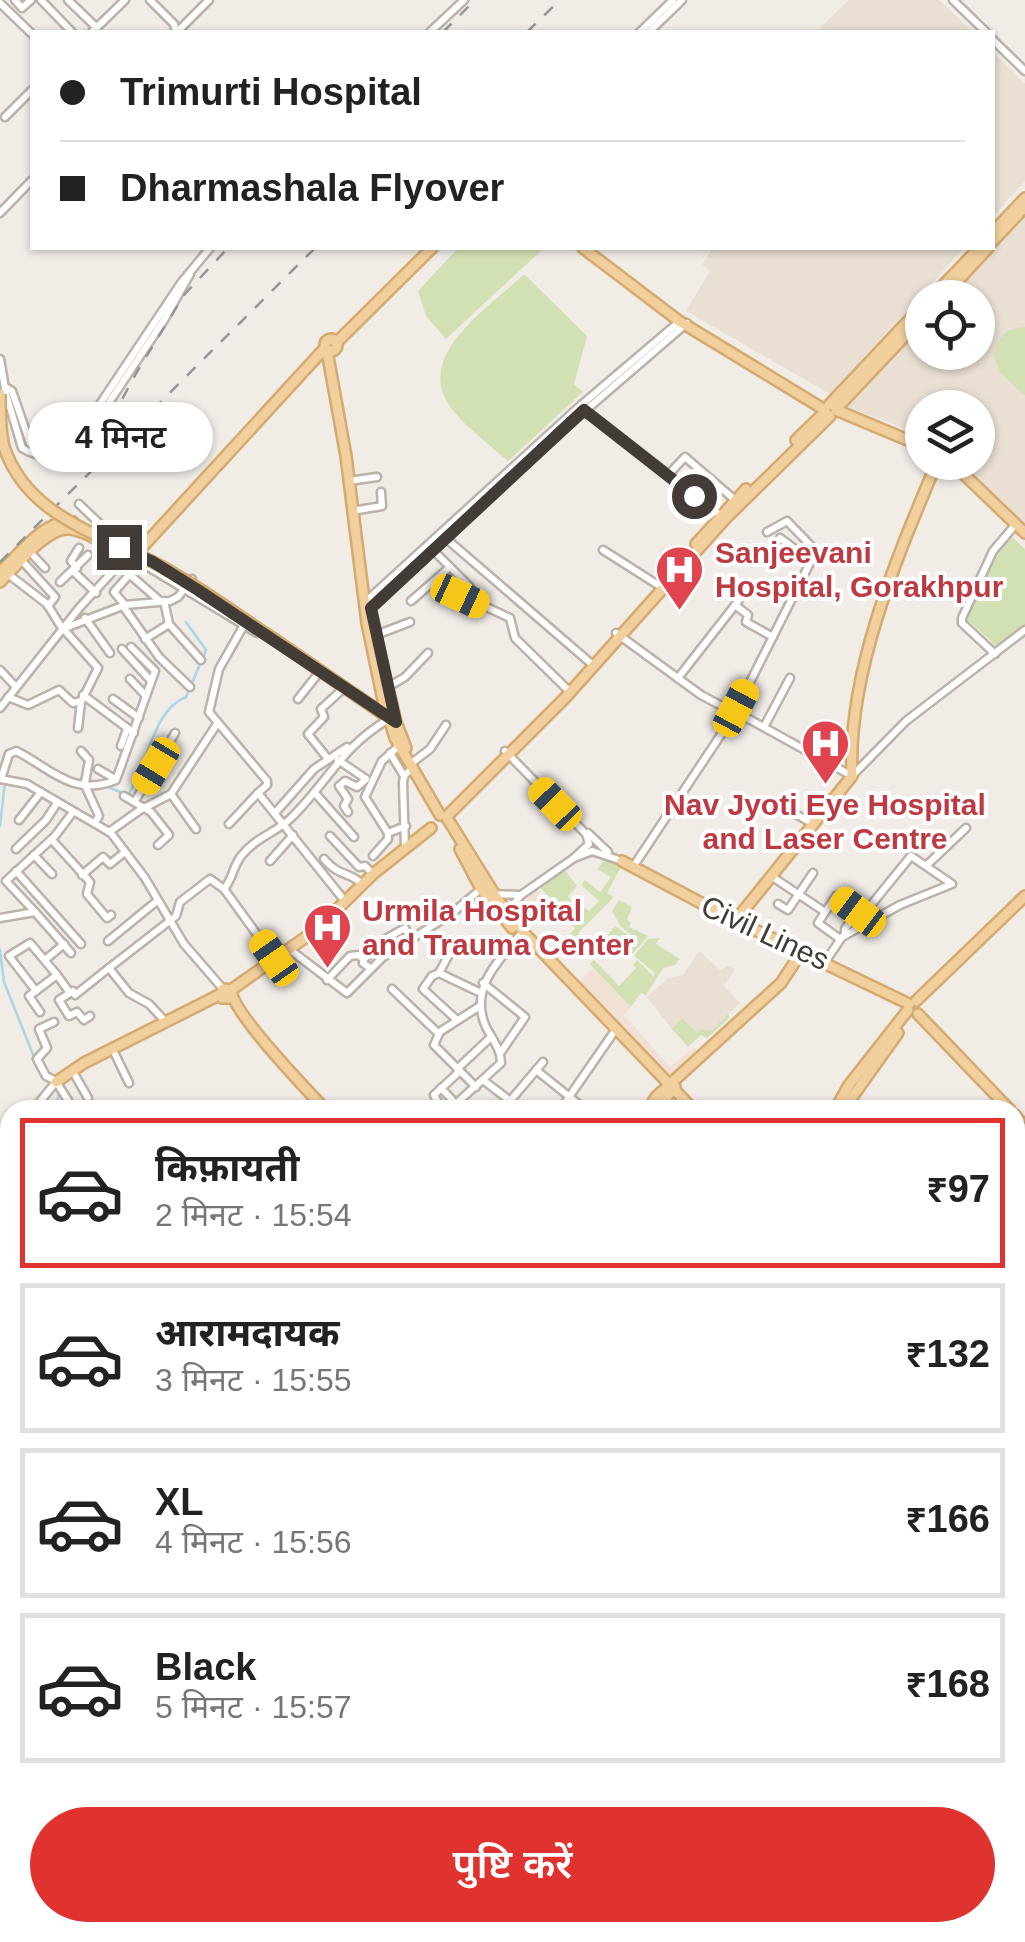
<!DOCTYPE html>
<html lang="hi">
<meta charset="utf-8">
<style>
:root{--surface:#fff;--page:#f2f2f2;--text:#222;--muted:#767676;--line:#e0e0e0;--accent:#e0322e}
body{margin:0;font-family:Arial,"Noto Sans Devanagari",sans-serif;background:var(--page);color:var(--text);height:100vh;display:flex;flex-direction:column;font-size:38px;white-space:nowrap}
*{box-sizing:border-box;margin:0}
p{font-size:32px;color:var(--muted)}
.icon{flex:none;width:55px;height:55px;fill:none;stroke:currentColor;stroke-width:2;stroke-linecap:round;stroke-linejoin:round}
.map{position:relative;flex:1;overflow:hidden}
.drawer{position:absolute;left:0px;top:1100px;width:1025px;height:842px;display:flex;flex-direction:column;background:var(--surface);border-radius:30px 30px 0 0;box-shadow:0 2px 8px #0004}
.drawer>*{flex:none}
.guide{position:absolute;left:30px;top:30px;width:965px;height:220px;border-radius:0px;box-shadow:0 2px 8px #0004;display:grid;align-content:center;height:220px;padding:0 30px;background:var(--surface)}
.fabs{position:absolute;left:905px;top:280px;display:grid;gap:20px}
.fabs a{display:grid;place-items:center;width:90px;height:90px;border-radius:50%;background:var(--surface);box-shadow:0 2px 8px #0004;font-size:50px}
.end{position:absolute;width:45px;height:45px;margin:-22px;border:12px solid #433c36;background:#fff;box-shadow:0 0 0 5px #fff}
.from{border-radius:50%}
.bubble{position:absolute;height:70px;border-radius:35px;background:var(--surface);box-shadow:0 2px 8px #0004;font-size:32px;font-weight:600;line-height:70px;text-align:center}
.car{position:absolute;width:30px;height:60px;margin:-30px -15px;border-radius:12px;box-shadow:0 0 8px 2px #0007;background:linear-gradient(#f5c518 24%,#345 0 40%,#f5c518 0 76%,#345 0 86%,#f5c518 0)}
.guide b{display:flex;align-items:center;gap:35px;height:95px;font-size:38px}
.guide b+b{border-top:2px solid var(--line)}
.guide i{width:25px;height:25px;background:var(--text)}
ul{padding:18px 0 0;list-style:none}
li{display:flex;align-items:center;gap:30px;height:150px;margin:0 20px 15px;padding:0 10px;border:5px solid var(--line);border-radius:0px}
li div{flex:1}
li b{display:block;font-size:38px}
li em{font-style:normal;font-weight:600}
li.selected{border-color:var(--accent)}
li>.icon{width:90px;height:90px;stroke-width:1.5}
.button{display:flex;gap:20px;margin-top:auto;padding:20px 30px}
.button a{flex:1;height:115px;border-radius:60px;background:var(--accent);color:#fff;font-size:40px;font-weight:600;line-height:115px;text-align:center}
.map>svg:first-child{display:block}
.commercial{fill:#f1e1d4}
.education{fill:#e9dfd2}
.green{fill:#d2e1b4}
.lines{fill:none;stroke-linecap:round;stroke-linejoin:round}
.stream{stroke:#a9d5e7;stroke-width:2.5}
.minor-casing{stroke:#bbb3aa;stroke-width:11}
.major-casing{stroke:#d5aa70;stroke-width:14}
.minor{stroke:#fff;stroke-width:6}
.major{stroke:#f2d09e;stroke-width:9}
.rail{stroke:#959595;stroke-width:2.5;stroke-dasharray:12 12;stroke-linecap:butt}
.major-bridge-casing{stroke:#d5aa70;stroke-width:14;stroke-linecap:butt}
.major-bridge{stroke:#f2d09e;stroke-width:9}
.route{stroke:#433c36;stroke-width:12}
.labels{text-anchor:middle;stroke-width:8;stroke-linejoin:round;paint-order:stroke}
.health-label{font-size:30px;font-weight:bold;fill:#be3a42;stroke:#fff;text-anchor:start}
.street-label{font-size:30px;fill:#433c36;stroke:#fff}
</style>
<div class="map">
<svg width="1025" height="1942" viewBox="0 0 1025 1942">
<rect width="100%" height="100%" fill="#f1ece6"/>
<g class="commercial">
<polygon points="534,889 551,904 527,928 521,922 524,915 517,906"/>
<polygon points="594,967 631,1007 619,1020 625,1016 670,1067 694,1047 699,1053 674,1077 668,1077 579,981"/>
</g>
<g class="education">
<polygon points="849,0 939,0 973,32 816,32"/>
<polygon points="993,52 1025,84 1025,181 993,216"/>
<polygon points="1025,211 1025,525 960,463 978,462 978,408 922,408 922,435 843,405 922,320 922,352 978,352 978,298 944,297"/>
<polygon points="713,248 964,248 830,394 686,311 710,271 702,264"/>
<polygon points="699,951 720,970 729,966 735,969 724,986 740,1003 711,1031 698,1034 682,1018 672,1029 647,997 668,978 683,975"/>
</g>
<g class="green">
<polygon points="458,248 544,248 446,339 426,316 418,291"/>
<path d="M524,274L587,336L574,384L583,392L508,461C490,445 466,428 451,408C412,355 490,307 524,274Z"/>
<path d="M1025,327V396L1001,373L994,357C996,339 1006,327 1025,327Z"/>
<polygon points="1011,536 1025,549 1025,626 998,648 966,618 997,553"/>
<polygon points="605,859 621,867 607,893 614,897 578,933 583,940 590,939 584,945 587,951 570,934 575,928 539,886 564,869 577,886 568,896 578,910 582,907 589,911 599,901 581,885 585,880 600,892 611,877 597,869"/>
<polygon points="619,900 632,907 627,920 631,923 629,927 648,936 628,959 605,939 615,926 639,943 620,925 612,911"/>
<polygon points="660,938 656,944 680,959 675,965 663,968 646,995 641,993 631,1007 590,964 594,960 619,986 636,968 633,965 637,960 654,977 654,972 634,956 648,939"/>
<polygon points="728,1014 730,1017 707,1038 701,1035 688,1047 672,1029 682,1018 697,1033 702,1029 711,1031"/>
</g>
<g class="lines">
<g class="stream">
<polyline points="26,760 56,780 67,783"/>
<path d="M105,786L128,795C148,766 152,710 186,697L206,650L186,622"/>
<polyline points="0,826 6,773"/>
<polyline points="0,950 4,982 34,1057"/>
<polyline points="54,1110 60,1091"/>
<polyline points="0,1579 10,1585"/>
</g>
<defs>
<g id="minor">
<polyline points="15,0 22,8 31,0"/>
<polyline points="41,0 72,32"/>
<polyline points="68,0 97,28"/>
<polyline points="150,0 174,24 176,32"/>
<polyline points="953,0 986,32"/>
<polyline points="0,3 32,34"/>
<polyline points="92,32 125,0"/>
<polyline points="177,32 209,0"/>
<polyline points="430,32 464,0"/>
<polyline points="640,32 673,0"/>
<polyline points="649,32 682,0"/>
<polyline points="992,39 1025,71"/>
<polyline points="5,117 32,90"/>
<polyline points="0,213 32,180"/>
<path d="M0,359L6,394L22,448C41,460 69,456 84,440L164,320L190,274"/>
<polyline points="7,388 12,391 30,443 41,449 74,443 181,283 210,248"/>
<polyline points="584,409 724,518"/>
<polyline points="668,475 685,457 735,500"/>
<polyline points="349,481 377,477"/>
<polyline points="79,504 121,544"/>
<polyline points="352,511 382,506 381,492"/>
<polyline points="442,535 594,666"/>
<polyline points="780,538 811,561"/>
<polyline points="433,550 470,587"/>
<polyline points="603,550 658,585"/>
<polyline points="30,552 45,568"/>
<polyline points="130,556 257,633"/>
<polyline points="25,564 55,597 48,606"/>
<polyline points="121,567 160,601"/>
<polyline points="77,568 71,561 79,548"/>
<polyline points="73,571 96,593"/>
<polyline points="8,574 47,604 60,625 98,668 81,702 78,728"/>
<polyline points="60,582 88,555"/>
<polyline points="461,595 510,618 515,638 570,692"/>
<polyline points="164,601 169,624 201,660"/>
<polyline points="411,601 450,567"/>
<polyline points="364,603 580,406 680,321"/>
<polyline points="125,605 114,592 129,575"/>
<polyline points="735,605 748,615 746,622 773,637"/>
<polyline points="123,606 159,657 190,687"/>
<polyline points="365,610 378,602 535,454 687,323"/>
<polyline points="85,618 110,653"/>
<polyline points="244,625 219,669 209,712 267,781 267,785 258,793 344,900"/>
<polyline points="65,628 125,605 170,601 178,597 192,579"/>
<polyline points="616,633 701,695 733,712"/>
<polyline points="376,635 410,622"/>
<polyline points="145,639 169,624"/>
<polyline points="122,649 151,681"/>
<polyline points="995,654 962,623 962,618 993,551 1016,524"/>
<polyline points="0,670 16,687"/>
<polyline points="678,678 739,600"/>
<polyline points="130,679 146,696"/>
<polyline points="388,687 405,677 428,653"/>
<polyline points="83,695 134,733"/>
<polyline points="8,697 28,705 59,690 73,703 81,701"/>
<polyline points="113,699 139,718"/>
<polyline points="298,699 321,670"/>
<polyline points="0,708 80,607 128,555"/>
<polyline points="736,710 816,551 787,521 767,532"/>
<polyline points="738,713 852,776 906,721 1025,630"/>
<polyline points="764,727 790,678"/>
<polyline points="121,746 127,729"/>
<polyline points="399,746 382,761 365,797 388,833 406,826"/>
<polyline points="81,751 89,760 85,783"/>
<polyline points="505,751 586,834 589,844 574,858 592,851 622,861"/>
<polyline points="390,753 404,776"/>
<polyline points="328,759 308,734 324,717 321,709 345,687"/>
<polyline points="338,760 366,779"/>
<polyline points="413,762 430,749 446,725"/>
<polyline points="98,769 115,779"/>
<polyline points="0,779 27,784 111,833 145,878 184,944 223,989"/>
<path d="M1,779L9,754L16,751C49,767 73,798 116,780L155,671L131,647"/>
<polyline points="84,783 99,816 95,822"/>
<polyline points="315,793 354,837"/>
<polyline points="124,796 151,812 169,835 158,845"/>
<polyline points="135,801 175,733"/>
<polyline points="773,801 813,824"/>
<polyline points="348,812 344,806 348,799 339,786 345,781 357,787 366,779"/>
<polyline points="275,813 314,769 347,747"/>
<polyline points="19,820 41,792"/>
<polyline points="229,824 258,793"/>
<polyline points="196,829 171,794 217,724"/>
<polyline points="109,832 140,810 171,794"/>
<polyline points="588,833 608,852"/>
<polyline points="330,836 359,867 365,866 373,874"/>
<polyline points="52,840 90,882 87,894 107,918 111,915"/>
<polyline points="405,848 403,783 404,776 411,769"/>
<polyline points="16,849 46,820 57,803"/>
<polyline points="34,855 52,874"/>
<polyline points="373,856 388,839 388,833"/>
<path d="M324,859C339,877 349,871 362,884"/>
<polyline points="270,861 293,835"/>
<polyline points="927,865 966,828"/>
<polyline points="633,867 734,715"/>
<polyline points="16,871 81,944"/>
<polyline points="82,875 103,857 110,864 125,852"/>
<polyline points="771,876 825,912"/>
<polyline points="224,889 274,958"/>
<polyline points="494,894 519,895"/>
<polyline points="778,904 788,910 813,873"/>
<polyline points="35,912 6,881 55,836 73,812"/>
<polyline points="507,913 521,895 574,858"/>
<polyline points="0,918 35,912 71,953"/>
<polyline points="845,935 845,929 858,911"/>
<polyline points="840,939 818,923 836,896 871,921"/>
<polyline points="108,941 157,901"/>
<polyline points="454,945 439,973 481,993"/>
<polyline points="289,949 347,993 383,957 451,914 481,889"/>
<polyline points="45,960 64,944"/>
<polyline points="825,962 842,937 900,905 952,884 911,856 863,915"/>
<path d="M109,968L176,916L180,902L210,879L224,889C233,879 233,865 242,855C255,838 277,832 291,818C328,782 341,747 389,719"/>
<polyline points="370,968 363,963 364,959 387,938 405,928 411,941"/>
<polyline points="439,973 432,976 423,989 457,1020"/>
<polyline points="327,980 350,956 358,955 364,959"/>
<polyline points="483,983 525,1017 501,1052"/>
<polyline points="392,989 439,1034 434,1045 476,1087"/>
<polyline points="36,991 9,956 30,943 57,975"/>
<polyline points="40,1012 29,996 57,975 70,993"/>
<polyline points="90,1016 84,1020 77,1012 69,1016 59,1000 73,991 75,995 109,968 129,993 149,1004 164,1020"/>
<polyline points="54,1022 39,1029 47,1048 37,1059 46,1076 56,1081"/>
<polyline points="438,1033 480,1006"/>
<polyline points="113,1050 129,1083"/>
<polyline points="457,1069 491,1037"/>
<polyline points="72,1070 88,1098"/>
<polyline points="536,1070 586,1110"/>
<polyline points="483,1080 522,1110"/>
<polyline points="57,1083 74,1110"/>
<polyline points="441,1088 456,1104"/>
<polyline points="510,1101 543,1062"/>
<polyline points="33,1110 56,1082"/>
<polyline points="442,1110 434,1095 460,1071"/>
<path d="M449,1110L501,1063C501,1049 492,1039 486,1027C469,990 497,962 519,936"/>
<polyline points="560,1110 614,1032"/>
<polyline points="0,1139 10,1130"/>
<polyline points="0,1150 10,1189"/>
<polyline points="0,1205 10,1199"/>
<polyline points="0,1238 10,1229"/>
<polyline points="1015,1250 1022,1241"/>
<polyline points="0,1269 10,1261"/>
<polyline points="1015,1293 1025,1282"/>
<polyline points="1015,1307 1025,1315"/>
<polyline points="0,1341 10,1358"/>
<polyline points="0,1390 10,1380"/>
<polyline points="0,1420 10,1414"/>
<polyline points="1015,1434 1025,1445"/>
<polyline points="0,1447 10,1455"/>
<polyline points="1015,1464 1025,1450"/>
<polyline points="1015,1497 1025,1496"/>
<polyline points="0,1544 10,1534"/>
<polyline points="1015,1622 1025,1614"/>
<polyline points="0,1724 10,1737"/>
<polyline points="0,1750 10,1753"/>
<polyline points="7,1808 7,1819 1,1832 9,1870"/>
<polyline points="0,1874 10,1870"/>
<polyline points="0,1928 20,1942"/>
<polyline points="143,1932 155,1942"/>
<polyline points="210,1932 215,1942"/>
<polyline points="270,1932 279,1941"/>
<polyline points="433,1932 437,1937 435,1942"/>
<polyline points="457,1932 466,1942"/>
<polyline points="525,1932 539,1942"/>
<polyline points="616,1932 622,1942"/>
<polyline points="681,1932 684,1942"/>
<polyline points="384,1941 391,1932"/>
<polyline points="36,1942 44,1932"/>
<polyline points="54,1942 60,1938 66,1942"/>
<polyline points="105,1942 113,1932"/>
<polyline points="242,1942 249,1932"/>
<polyline points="409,1942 416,1932"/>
<polyline points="481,1942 487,1932"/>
<polyline points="727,1942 733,1932"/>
</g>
<g id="major">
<polyline points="992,233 1025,198"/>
<polyline points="992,242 1025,207"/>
<polyline points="583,248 679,321 825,410"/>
<polyline points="931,298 979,248"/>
<polyline points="942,298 988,248"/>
<circle cx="331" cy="345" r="6"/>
<polyline points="336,343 432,248"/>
<polyline points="327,351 346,456 367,623 383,700 395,738 440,815"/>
<polyline points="829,405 922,306"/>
<polyline points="836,409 922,318"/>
<polyline points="836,410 922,446"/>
<polyline points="796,440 825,412"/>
<polyline points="951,462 1025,533"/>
<polyline points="696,544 746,489"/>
<path d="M0,572C19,555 45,518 73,522"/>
<path d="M0,582C15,567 47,527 69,529C88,531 111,548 128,555L137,553L325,348"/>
<polyline points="376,638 396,722 406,748"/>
<polyline points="274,639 389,718"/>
<polyline points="447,816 565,698 725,519 830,416"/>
<polyline points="447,818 498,900 525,934 694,1110"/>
<polyline points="460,849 481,889 512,928"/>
<polyline points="622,861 720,913 909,1004"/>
<path d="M736,920L852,776C847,673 897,557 937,462"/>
<polyline points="231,990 316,930 373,874 431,828"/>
<path d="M231,998H222L223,989L231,990C232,1012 306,1089 326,1110"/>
<polyline points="916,1001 1025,896"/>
<polyline points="918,1014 1010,1110"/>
<polyline points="56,1082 84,1063 221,994"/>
<polyline points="648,1110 656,1097 781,983 802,951"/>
<polyline points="655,1110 675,1087"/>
<polyline points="835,1110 849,1085 908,1010"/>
<polyline points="843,1110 898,1033"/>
<polyline points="1015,1115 1019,1120"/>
<polyline points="0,1313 10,1325"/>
<polyline points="1015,1355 1025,1345"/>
<polyline points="1015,1369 1025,1376"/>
<polyline points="1015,1566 1025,1583"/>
<polyline points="0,1648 10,1641"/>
<polyline points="1015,1688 1025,1675"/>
<polyline points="570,1932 581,1942"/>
<polyline points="913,1932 928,1942"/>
<polyline points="372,1942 379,1932"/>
<polyline points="622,1942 635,1932"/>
<polyline points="765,1942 794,1932"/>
</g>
</defs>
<use href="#minor" class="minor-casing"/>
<use href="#major" class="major-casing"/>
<use href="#minor" class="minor"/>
<use href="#major" class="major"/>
<g class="rail">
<polyline points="443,32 475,0"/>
<polyline points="527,32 560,0"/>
<polyline points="88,462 138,370 184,295 228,248"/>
<polyline points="0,562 315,248"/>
</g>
<defs>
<path id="major-bridge" d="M0,394C0,411 0,431 4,447C27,515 95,532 151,561C194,583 233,612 274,639"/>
</defs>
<use href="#major-bridge" class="major-bridge-casing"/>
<use href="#major-bridge" class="major-bridge"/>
</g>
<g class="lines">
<polyline class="route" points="119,547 153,562 198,590 396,722 371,608 584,410 694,496"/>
</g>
<defs>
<symbol id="hospital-pin" viewBox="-11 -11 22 30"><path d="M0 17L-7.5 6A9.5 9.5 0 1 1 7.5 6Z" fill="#e0444e" stroke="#fff"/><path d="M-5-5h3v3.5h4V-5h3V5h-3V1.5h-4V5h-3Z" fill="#fff"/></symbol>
</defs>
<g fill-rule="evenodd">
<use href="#hospital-pin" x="652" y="542" width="55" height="75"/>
<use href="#hospital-pin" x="798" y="716" width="55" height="75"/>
<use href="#hospital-pin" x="300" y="900" width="55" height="75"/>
</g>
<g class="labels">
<g class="health-label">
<text x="715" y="563">Sanjeevani<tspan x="715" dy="34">Hospital, Gorakhpur</tspan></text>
<text x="825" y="815" text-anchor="middle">Nav Jyoti Eye Hospital<tspan x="825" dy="34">and Laser Centre</tspan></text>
<text x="362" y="921">Urmila Hospital<tspan x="362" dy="34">and Trauma Center</tspan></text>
</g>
<g class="street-label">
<text transform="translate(765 933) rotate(25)" y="10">Civil Lines</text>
</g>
</g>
</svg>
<div class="fabs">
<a><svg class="icon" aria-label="locate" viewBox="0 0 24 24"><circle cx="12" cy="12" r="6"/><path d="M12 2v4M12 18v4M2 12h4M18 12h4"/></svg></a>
<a><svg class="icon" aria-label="layers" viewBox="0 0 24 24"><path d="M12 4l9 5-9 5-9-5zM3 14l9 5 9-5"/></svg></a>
</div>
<i class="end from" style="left:694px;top:496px"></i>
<i class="end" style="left:119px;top:547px"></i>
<div class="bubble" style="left:28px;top:402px;width:185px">4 मिनट</div>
<i class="car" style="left:460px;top:596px;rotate:115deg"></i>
<i class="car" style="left:736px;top:708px;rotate:28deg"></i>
<i class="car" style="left:156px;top:766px;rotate:211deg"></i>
<i class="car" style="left:555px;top:804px;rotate:316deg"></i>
<i class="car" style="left:858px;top:912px;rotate:307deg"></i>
<i class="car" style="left:274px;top:958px;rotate:325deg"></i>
<div class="guide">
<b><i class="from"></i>Trimurti Hospital</b>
<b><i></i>Dharmashala Flyover</b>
</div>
<section class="drawer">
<ul>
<li class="selected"><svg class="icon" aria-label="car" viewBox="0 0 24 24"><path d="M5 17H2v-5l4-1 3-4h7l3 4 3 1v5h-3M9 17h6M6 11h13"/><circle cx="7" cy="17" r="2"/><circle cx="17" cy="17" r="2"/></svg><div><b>किफ़ायती</b><p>2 मिनट · 15:54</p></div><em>₹97</em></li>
<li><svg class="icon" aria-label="car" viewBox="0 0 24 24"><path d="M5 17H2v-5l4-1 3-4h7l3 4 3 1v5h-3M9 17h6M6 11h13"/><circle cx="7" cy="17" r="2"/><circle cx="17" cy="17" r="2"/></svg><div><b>आरामदायक</b><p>3 मिनट · 15:55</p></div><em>₹132</em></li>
<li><svg class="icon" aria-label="car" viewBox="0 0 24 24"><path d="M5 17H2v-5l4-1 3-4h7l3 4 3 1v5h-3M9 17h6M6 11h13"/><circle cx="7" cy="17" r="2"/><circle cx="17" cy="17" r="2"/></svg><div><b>XL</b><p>4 मिनट · 15:56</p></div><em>₹166</em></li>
<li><svg class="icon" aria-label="car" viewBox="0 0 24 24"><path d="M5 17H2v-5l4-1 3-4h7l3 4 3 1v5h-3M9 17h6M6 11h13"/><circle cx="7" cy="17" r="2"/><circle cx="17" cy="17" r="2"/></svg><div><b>Black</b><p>5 मिनट · 15:57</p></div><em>₹168</em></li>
</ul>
<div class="button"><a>पुष्टि करें</a></div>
</section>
</div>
